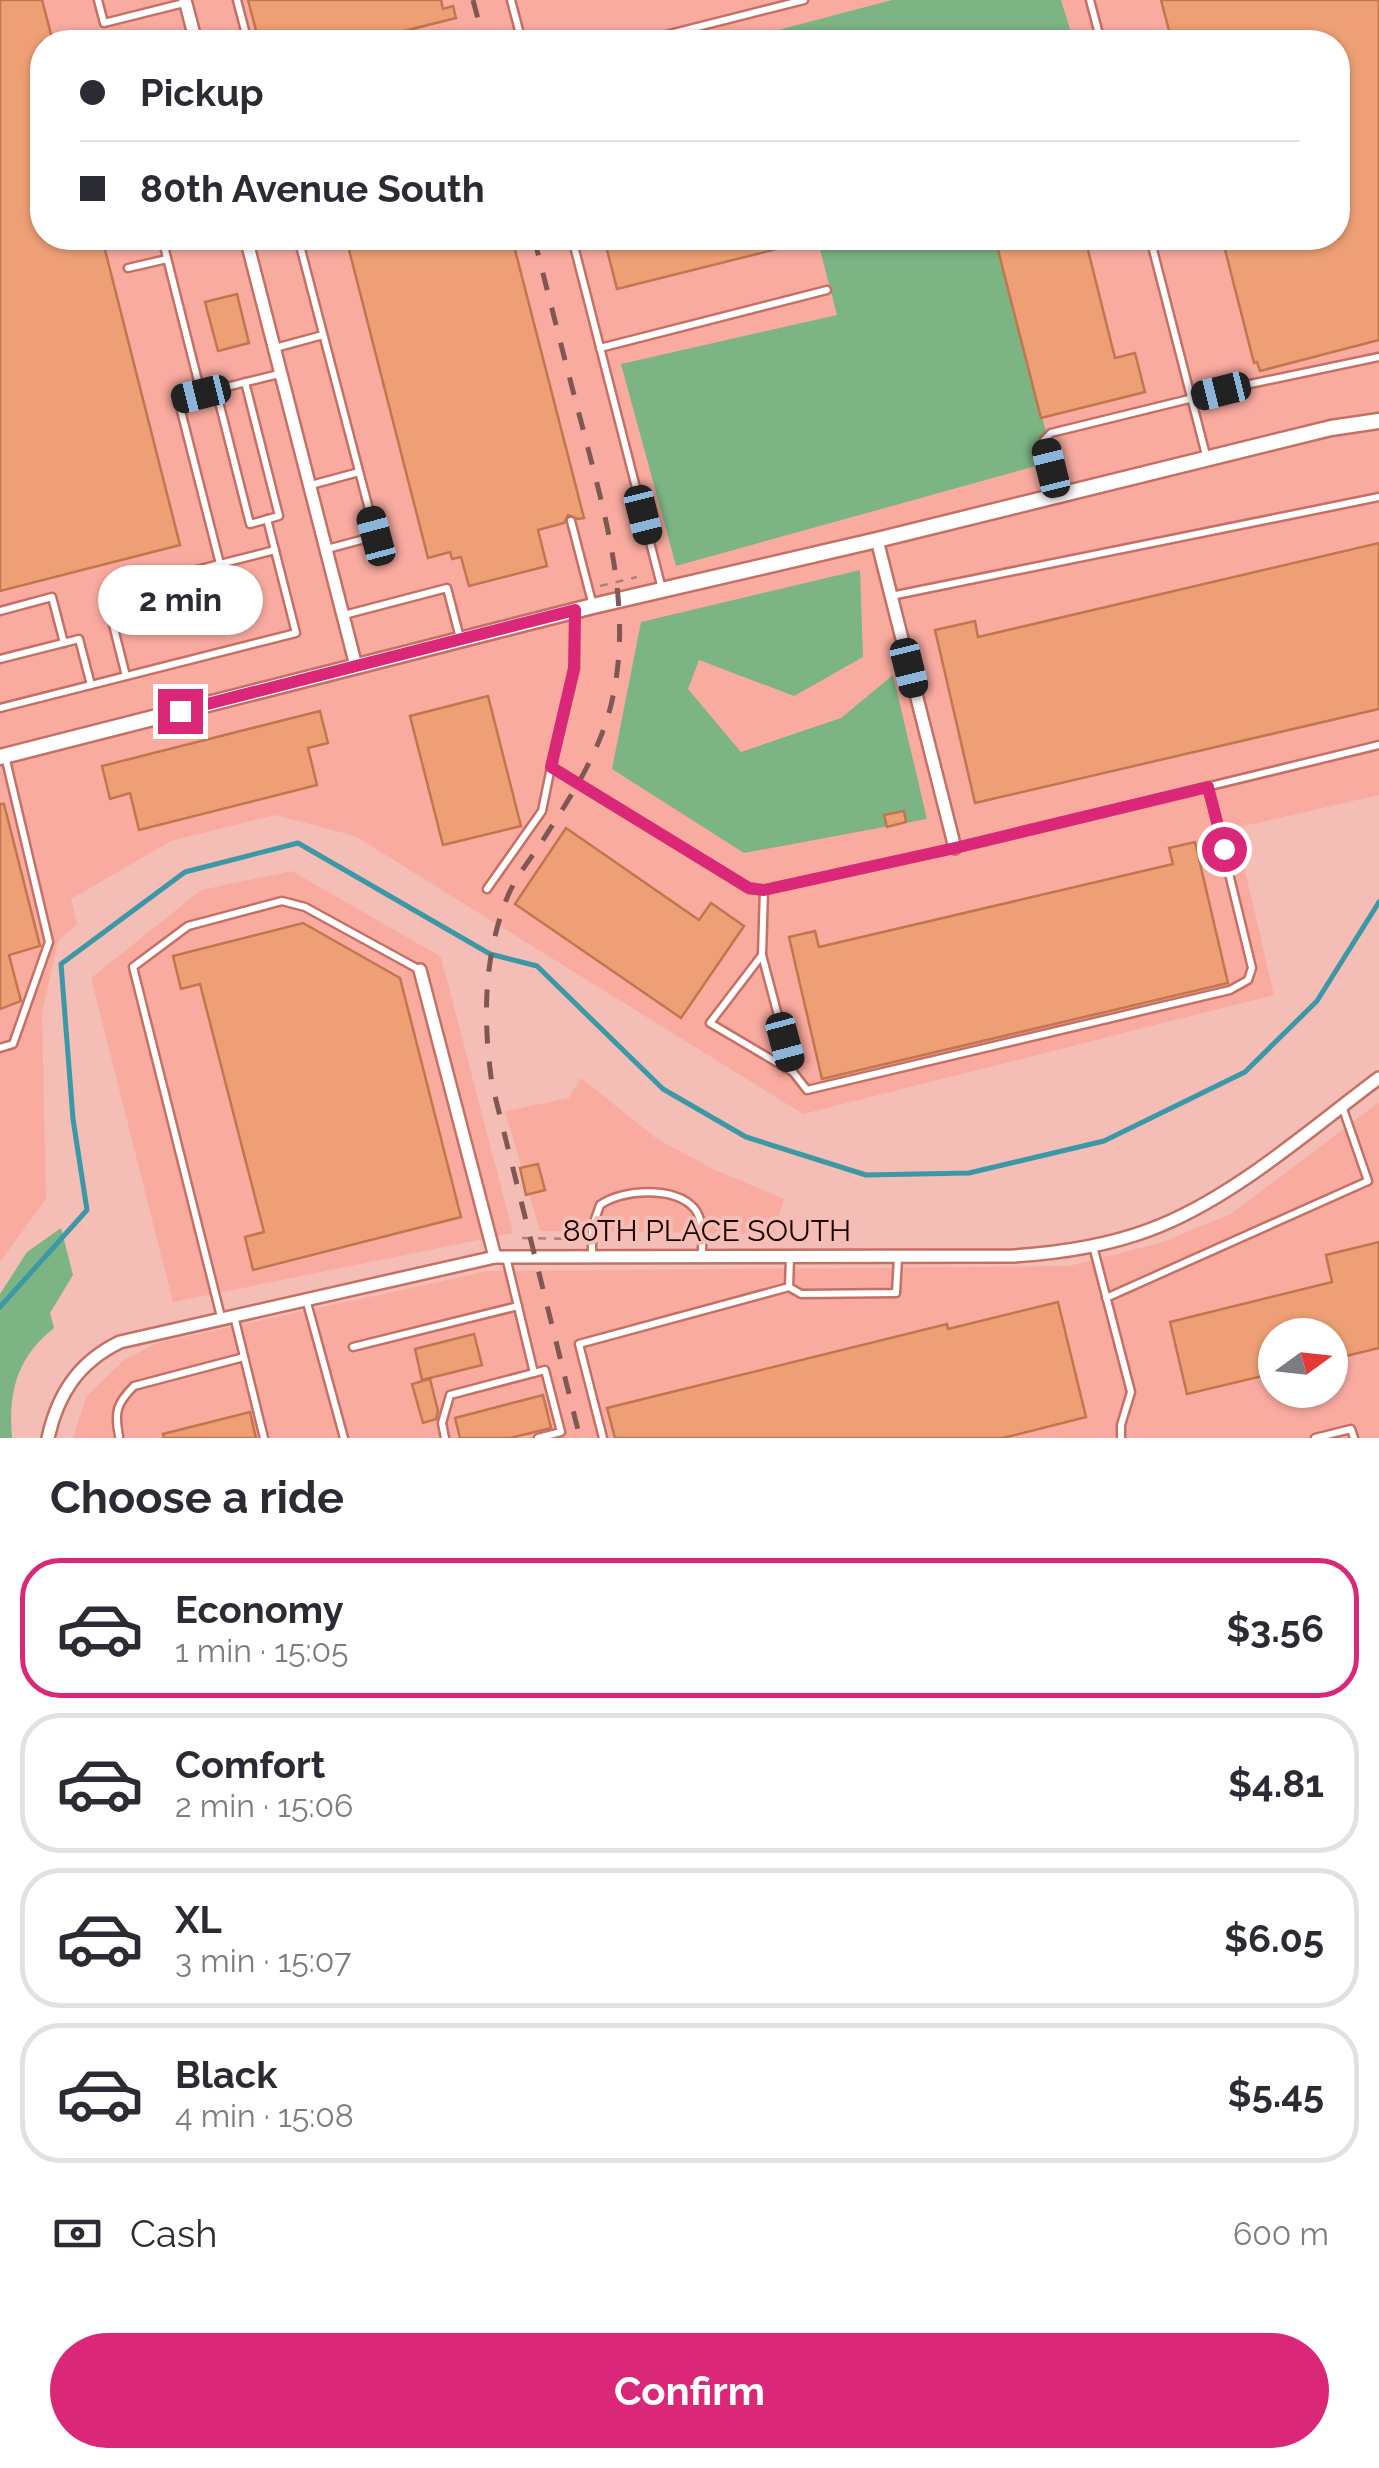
<!DOCTYPE html>
<meta charset="utf-8">
<style>
:root{--surface:#fff;--page:#f7f7f7;--text:#2b2b33;--muted:#7c7c81;--line:#e1e1e2;--accent:#db2777}
body{margin:0;font-family:Raleway,sans-serif;background:var(--page);color:var(--text);height:100vh;display:flex;flex-direction:column;font-size:38px;white-space:nowrap}
*{box-sizing:border-box;margin:0}
p{font-size:32px;color:var(--muted)}
.icon{flex:none;width:55px;height:55px;fill:none;stroke:currentColor;stroke-width:2;stroke-linecap:round;stroke-linejoin:round}
.map{position:relative;height:1438px;overflow:hidden}
.panel{display:flex;flex-direction:column;background:var(--surface);flex:1}
.panel>*{flex:none}
.banner{position:absolute;left:30px;top:30px;width:1320px;height:220px;border-radius:40px;box-shadow:0 2px 8px #0004;display:grid;align-content:center;height:220px;padding:0 50px;background:var(--surface)}
.needle{width:65px;rotate:75deg}
.controls{position:absolute;left:1258px;top:1318px;display:grid;gap:20px}
.controls a{display:grid;place-items:center;width:90px;height:90px;border-radius:50%;background:var(--surface);box-shadow:0 2px 8px #0004;font-size:50px}
.end{position:absolute;width:45px;height:45px;margin:-22px;border:12px solid #db2777;background:#fff;box-shadow:0 0 0 5px #fff}
.from{border-radius:50%}
.bubble{position:absolute;height:70px;border-radius:35px;background:var(--surface);box-shadow:0 2px 8px #0004;font-size:32px;font-weight:700;line-height:70px;text-align:center}
.car{position:absolute;width:30px;height:60px;margin:-30px -15px;border-radius:12px;box-shadow:0 0 8px 2px #0007;background:linear-gradient(#222 24%,#8ab4d8 0 40%,#222 0 76%,#8ab4d8 0 86%,#222 0)}
.banner b{display:flex;align-items:center;gap:35px;height:95px;font-size:38px}
.banner b+b{border-top:2px solid var(--line)}
.banner i{width:25px;height:25px;background:var(--text)}
ul{padding:0;list-style:none}
li{display:flex;align-items:center;gap:30px;height:140px;margin:0 20px 15px;padding:0 30px;border:5px solid var(--line);border-radius:40px}
li div{flex:1}
li b{display:block;font-size:38px}
li em{font-style:normal;font-weight:700}
li.selected{border-color:var(--accent)}
li>.icon{width:90px;height:90px;stroke-width:1.5}
h2{padding:0 50px;font-size:45px;line-height:120px}
.pay{display:flex;align-items:center;gap:25px;height:110px;padding:0 50px;font-size:38px}
.pay p{margin-inline-start:auto}
.action{display:flex;gap:20px;margin-top:auto;padding:20px 50px}
.action a{flex:1;height:115px;border-radius:60px;background:var(--accent);color:#fff;font-size:40px;font-weight:700;line-height:115px;text-align:center}
.map>svg:first-child{display:block}
.built{fill:#faaba0;fill-rule:evenodd}
.green{fill:#7cb484}
.lines{fill:none;stroke-linecap:round;stroke-linejoin:round}
.stream{stroke:#3b98a6;stroke-width:5}
.building{fill:#ef9f75;stroke:#c1764e;stroke-width:2.5}
.service-casing{stroke:#c57065;stroke-width:11}
.minor-casing{stroke:#c57065;stroke-width:16}
.tertiary-casing{stroke:#c57065;stroke-width:19}
.path{stroke:#ad7f7a;stroke-width:2.5;stroke-dasharray:8 8;stroke-linecap:butt}
.service{stroke:#fff;stroke-width:6}
.minor{stroke:#fff;stroke-width:11}
.tertiary{stroke:#fff;stroke-width:14}
.rail{stroke:#7f5753;stroke-width:5;stroke-dasharray:18 18;stroke-linecap:butt}
.route{stroke:#db2777;stroke-width:12}
.labels{text-anchor:middle;stroke-width:8;stroke-linejoin:round;paint-order:stroke}
.street-label{font-size:30px;fill:#1d0201;stroke:#f4bdb5}
</style>
<div class="map">
<svg width="1379" height="1438" viewBox="0 0 1379 1438">
<rect width="100%" height="100%" fill="#f4bdb5"/>
<g class="built">
<path d="M0,0H1379V795L1235,828L1274,995L803,1114L355,836L275,815L171,841L71,899L77,924L58,941L42,1013L46,1199L0,1262ZM42,42H1338V238H42Z"/>
<polygon points="292,871 441,957 513,1233 173,1302 91,978 201,890"/>
<polygon points="581,1078 657,1139 715,1170 784,1199 773,1234 540,1231 505,1111 569,1098"/>
<path d="M1379,1102V1438H73L86,1397L124,1360L157,1343L488,1271L1069,1266L1160,1243L1231,1214ZM1275,1335H1330V1390H1275Z"/>
</g>
<g class="green">
<polygon points="892,0 1061,0 1074,42 765,42 763,34"/>
<polygon points="817,238 994,238 1054,461 676,566 621,364 837,315"/>
<polygon points="860,570 863,657 794,696 699,660 688,689 741,752 841,718 893,675 927,819 744,853 612,769 641,622"/>
<path d="M61,1228L73,1275L50,1313L54,1328C17,1357 8,1392 12,1438H0V1294L27,1252Z"/>
</g>
<g class="lines">
<polyline class="stream" points="0,1307 87,1210 73,1119 61,964 185,872 298,843 490,954 537,966 663,1089 746,1137 866,1175 969,1173 1104,1141 1245,1072 1317,1001 1379,902"/>
</g>
<g class="building">
<polygon points="0,0 42,0 53,42 42,42 42,77 40,77 42,238 102,238 180,545 0,591"/>
<polygon points="248,0 441,0 443,9 453,6 456,18 360,42 259,42"/>
<polygon points="1161,0 1379,0 1379,340 1260,371 1257,362 1254,363 1222,238 1338,238 1338,42 1172,42"/>
<polygon points="346,238 512,238 584,518 578,519 568,515 564,523 538,530 547,566 469,586 461,557 452,559 450,552 428,558"/>
<polygon points="604,238 804,238 805,242 617,289"/>
<polygon points="995,238 1085,238 1115,358 1135,353 1145,392 1041,418"/>
<polygon points="237,294 249,343 218,351 205,302"/>
<polygon points="1379,543 1379,709 975,803 935,630 975,621 978,637"/>
<polygon points="488,696 521,826 443,845 410,716"/>
<polygon points="320,711 328,743 308,748 317,785 139,830 130,793 110,799 102,766"/>
<polygon points="0,804 4,804 40,946 9,955 21,1001 0,1009"/>
<polygon points="904,811 906,822 887,827 884,815"/>
<polygon points="566,828 699,920 711,903 744,926 681,1018 515,904"/>
<polygon points="1195,842 1228,983 822,1079 789,937 815,931 819,947 1173,864 1169,848"/>
<polygon points="303,923 400,978 461,1217 253,1270 245,1237 264,1232 200,984 181,989 173,956"/>
<polygon points="538,1164 545,1190 526,1195 520,1168"/>
<polygon points="1379,1242 1379,1348 1330,1360 1330,1335 1275,1335 1275,1373 1187,1394 1170,1322 1332,1282 1326,1255"/>
<polygon points="1058,1302 1086,1417 1003,1438 615,1438 607,1408 947,1324 948,1329"/>
<polygon points="474,1334 482,1365 422,1380 415,1349"/>
<polygon points="430,1379 438,1411 436,1419 423,1423 412,1384"/>
<polygon points="543,1395 551,1428 510,1438 460,1438 455,1418"/>
<polygon points="250,1412 256,1438 164,1438 163,1434"/>
</g>
<g class="lines">
<defs>
<g id="service">
<polyline points="98,0 104,23 184,3"/>
<polyline points="237,0 248,42"/>
<polyline points="511,0 522,42"/>
<polyline points="1090,0 1101,42"/>
<polyline points="638,42 804,0"/>
<polyline points="162,238 201,393"/>
<polyline points="298,238 376,536 327,549"/>
<polyline points="572,238 662,589"/>
<polyline points="1150,238 1207,459"/>
<polyline points="128,268 167,259"/>
<polyline points="275,348 323,335"/>
<polyline points="600,348 827,290"/>
<polyline points="216,390 250,524 279,516 245,382"/>
<polyline points="311,485 359,472"/>
<polyline points="1057,495 1044,440 1051,433 1250,384 1379,357"/>
<polyline points="571,521 593,606"/>
<polyline points="220,564 178,399 279,374"/>
<polyline points="891,596 1379,497"/>
<polyline points="0,611 52,597 64,643"/>
<polyline points="575,612 575,669 551,767 749,889 764,890 955,848 1379,745"/>
<polyline points="344,615 447,588 460,638"/>
<polyline points="0,659 79,639 91,685"/>
<polyline points="126,676 105,593 275,550"/>
<polyline points="0,708 296,633 267,519"/>
<polyline points="487,889 542,811 551,767"/>
<polyline points="762,955 793,1072 710,1023 762,955 764,890"/>
<polyline points="0,1048 13,1044 49,942 5,756"/>
<polyline points="793,1072 807,1090 1230,990 1248,980 1252,968 1208,787"/>
<polyline points="1093,1246 1131,1392 1121,1425 1121,1438"/>
<path d="M592,1255V1228L600,1205C622,1189 674,1186 694,1208C704,1219 702,1241 702,1256"/>
<polyline points="506,1257 534,1373"/>
<polyline points="789,1287 801,1294 896,1293 898,1258"/>
<polyline points="1106,1298 1368,1181 1342,1106"/>
<polyline points="306,1299 344,1438"/>
<polyline points="234,1316 264,1438"/>
<polyline points="221,1317 133,967 188,926 282,901 305,907 420,970"/>
<polyline points="353,1347 518,1306"/>
<path d="M119,1436C114,1412 117,1403 134,1386L244,1357"/>
<polyline points="445,1438 442,1423 450,1395 545,1370 561,1432 538,1438"/>
<polyline points="603,1438 579,1344 789,1287 790,1257"/>
<polyline points="1315,1438 1351,1429 1354,1438"/>
</g>
<g id="minor">
<polyline points="185,0 196,42"/>
<polyline points="246,238 356,666"/>
<polyline points="877,540 955,848"/>
<polyline points="420,970 495,1257"/>
<path d="M48,1438C58,1393 79,1362 120,1342L495,1257L1013,1256C1059,1253 1106,1246 1149,1230C1231,1200 1309,1130 1379,1078"/>
</g>
<polyline id="tertiary" points="0,757 593,606 877,540 1331,428 1379,421"/>
</defs>
<use href="#service" class="service-casing"/>
<use href="#minor" class="minor-casing"/>
<use href="#tertiary" class="tertiary-casing"/>
<g class="path">
<polyline points="600,586 637,577"/>
<polyline points="522,1238 580,1239"/>
</g>
<use href="#service" class="service"/>
<use href="#minor" class="minor"/>
<use href="#tertiary" class="tertiary"/>
<g class="rail">
<polyline points="473,0 484,42"/>
<path d="M534,238C550,301 566,365 583,429C606,519 634,611 611,705C598,757 568,801 539,846C528,862 514,880 507,898C483,959 483,1021 492,1084L580,1438"/>
</g>
</g>
<g class="lines">
<polyline class="route" points="180,711 575,610 574,668 551,767 749,888 764,890 955,848 1208,787 1224,849"/>
</g>
<g class="labels">
<g class="street-label">
<text x="707" y="1241">80TH PLACE SOUTH</text>
</g>
</g>
</svg>
<div class="controls">
<a><svg class="needle" viewBox="-14 -14 28 28"><path d="M0-13l5 13h-10z" fill="#e53935"/><path d="M0 13l5-13h-10z" fill="#7c7c81"/></svg></a>
</div>
<i class="end from" style="left:1224px;top:849px"></i>
<i class="end" style="left:180px;top:711px"></i>
<div class="bubble" style="left:98px;top:565px;width:165px">2 min</div>
<i class="car" style="left:1221px;top:391px;rotate:256deg"></i>
<i class="car" style="left:201px;top:394px;rotate:256deg"></i>
<i class="car" style="left:1051px;top:468px;rotate:346deg"></i>
<i class="car" style="left:643px;top:515px;rotate:166deg"></i>
<i class="car" style="left:376px;top:536px;rotate:345deg"></i>
<i class="car" style="left:909px;top:668px;rotate:166deg"></i>
<i class="car" style="left:785px;top:1042px;rotate:165deg"></i>
<div class="banner">
<b><i class="from"></i>Pickup</b>
<b><i></i>80th Avenue South</b>
</div>
</div>
<section class="panel">
<h2>Choose a ride</h2>
<ul>
<li class="selected"><svg class="icon" aria-label="car" viewBox="0 0 24 24"><path d="M5 17H2v-5l4-1 3-4h7l3 4 3 1v5h-3M9 17h6M6 11h13"/><circle cx="7" cy="17" r="2"/><circle cx="17" cy="17" r="2"/></svg><div><b>Economy</b><p>1 min · 15:05</p></div><em>$3.56</em></li>
<li><svg class="icon" aria-label="car" viewBox="0 0 24 24"><path d="M5 17H2v-5l4-1 3-4h7l3 4 3 1v5h-3M9 17h6M6 11h13"/><circle cx="7" cy="17" r="2"/><circle cx="17" cy="17" r="2"/></svg><div><b>Comfort</b><p>2 min · 15:06</p></div><em>$4.81</em></li>
<li><svg class="icon" aria-label="car" viewBox="0 0 24 24"><path d="M5 17H2v-5l4-1 3-4h7l3 4 3 1v5h-3M9 17h6M6 11h13"/><circle cx="7" cy="17" r="2"/><circle cx="17" cy="17" r="2"/></svg><div><b>XL</b><p>3 min · 15:07</p></div><em>$6.05</em></li>
<li><svg class="icon" aria-label="car" viewBox="0 0 24 24"><path d="M5 17H2v-5l4-1 3-4h7l3 4 3 1v5h-3M9 17h6M6 11h13"/><circle cx="7" cy="17" r="2"/><circle cx="17" cy="17" r="2"/></svg><div><b>Black</b><p>4 min · 15:08</p></div><em>$5.45</em></li>
</ul>
<div class="pay"><svg class="icon" aria-label="cash" viewBox="0 0 24 24"><path d="M3 7h18v10H3z"/><circle cx="12" cy="12" r="2"/></svg>Cash<p>600 m</p></div>
<div class="action"><a>Confirm</a></div>
</section>
